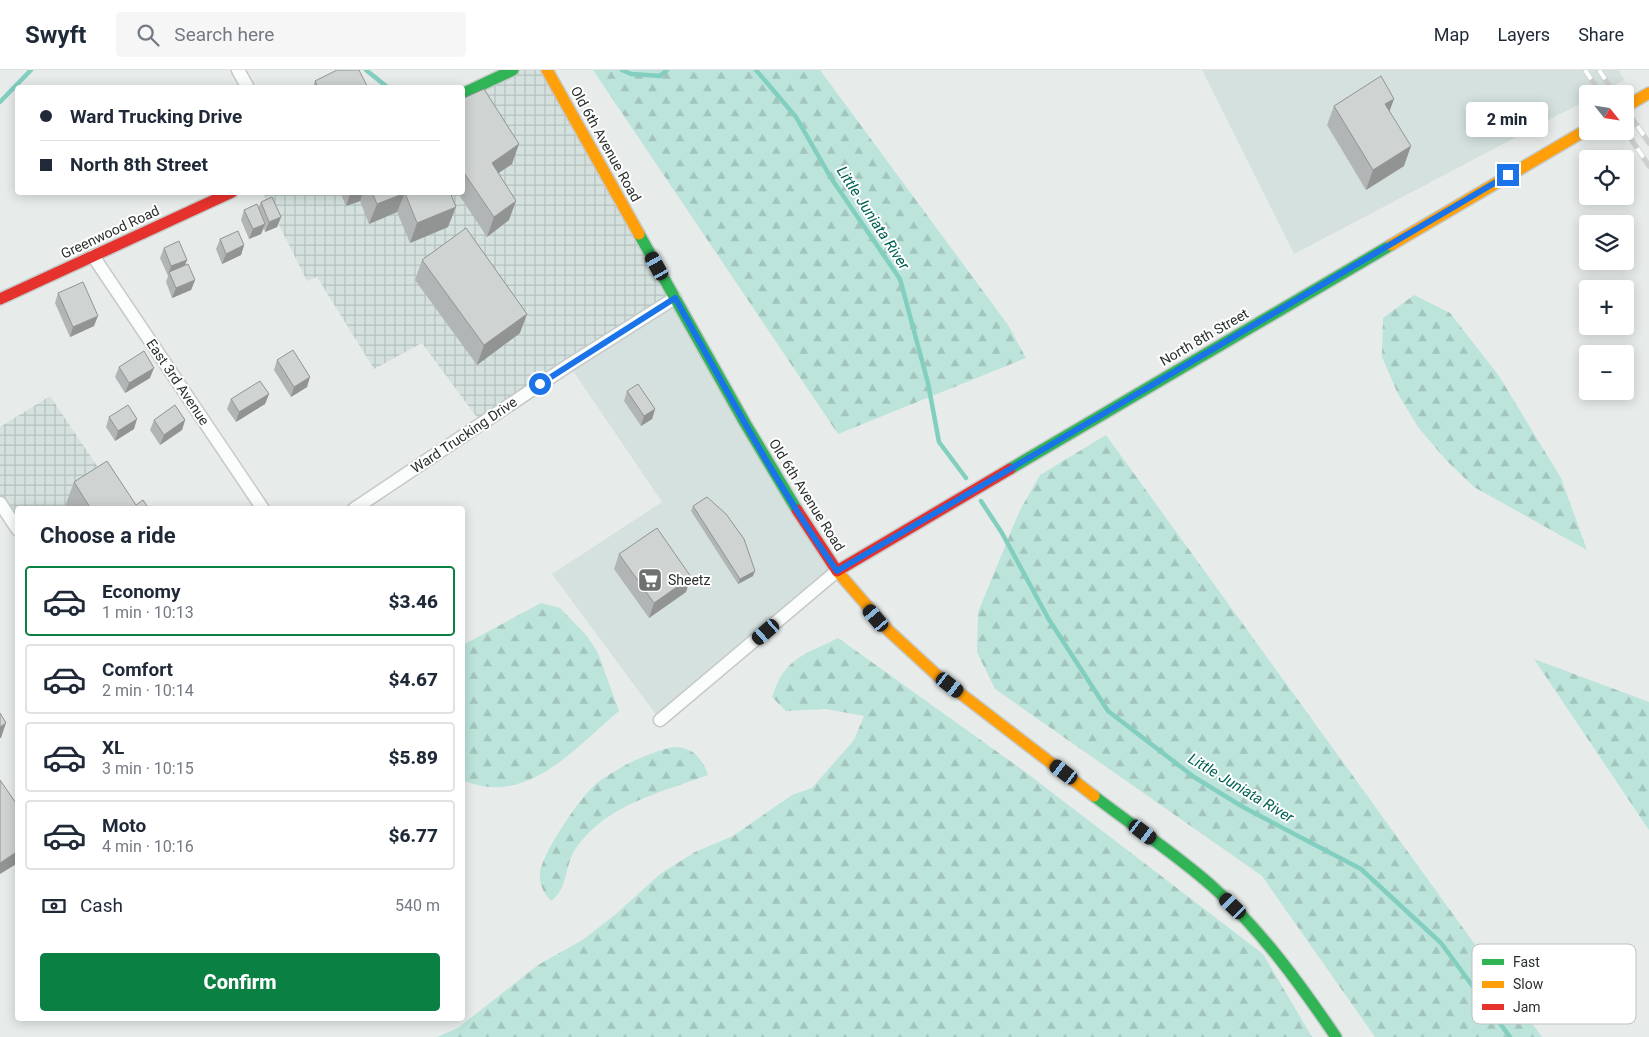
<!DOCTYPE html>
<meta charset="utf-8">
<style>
:root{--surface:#fff;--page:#f6f6f7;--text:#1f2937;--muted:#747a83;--line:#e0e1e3;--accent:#0b8043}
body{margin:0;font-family:Roboto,sans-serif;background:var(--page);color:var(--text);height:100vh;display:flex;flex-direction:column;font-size:19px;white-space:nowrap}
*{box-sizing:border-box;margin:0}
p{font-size:16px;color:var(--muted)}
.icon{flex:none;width:28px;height:28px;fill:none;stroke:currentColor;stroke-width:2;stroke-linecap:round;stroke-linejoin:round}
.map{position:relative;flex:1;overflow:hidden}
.sheet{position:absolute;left:15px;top:436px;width:450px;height:515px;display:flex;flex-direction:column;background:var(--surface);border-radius:5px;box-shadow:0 2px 12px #0003}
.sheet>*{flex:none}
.hud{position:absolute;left:15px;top:15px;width:450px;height:110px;border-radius:5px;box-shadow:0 2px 12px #0003;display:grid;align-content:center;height:110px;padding:0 25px;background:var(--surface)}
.needle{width:32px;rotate:120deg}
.buttons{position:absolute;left:1579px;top:15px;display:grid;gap:10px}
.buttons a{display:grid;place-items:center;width:55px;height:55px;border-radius:5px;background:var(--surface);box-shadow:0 2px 12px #0003;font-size:25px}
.end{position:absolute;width:22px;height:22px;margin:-11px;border:6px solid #1a73e8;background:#fff;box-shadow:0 0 0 2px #fff}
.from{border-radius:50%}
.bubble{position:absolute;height:35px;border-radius:5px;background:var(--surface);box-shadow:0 2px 12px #0003;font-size:16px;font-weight:800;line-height:35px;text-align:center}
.car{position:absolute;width:15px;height:30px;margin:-15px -8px;border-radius:6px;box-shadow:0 0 4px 1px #0007;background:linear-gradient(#222 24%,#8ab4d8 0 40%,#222 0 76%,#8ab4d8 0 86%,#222 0)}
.hud b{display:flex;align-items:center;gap:18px;height:48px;font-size:19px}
.hud b+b{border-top:1px solid var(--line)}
.hud i{width:12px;height:12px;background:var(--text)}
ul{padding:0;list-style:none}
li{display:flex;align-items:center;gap:15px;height:70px;margin:0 10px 8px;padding:0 15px;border:2px solid var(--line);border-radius:5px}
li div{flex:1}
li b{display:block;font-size:19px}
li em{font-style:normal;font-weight:800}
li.current{border-color:var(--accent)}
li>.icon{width:45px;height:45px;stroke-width:1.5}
h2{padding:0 25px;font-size:22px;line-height:60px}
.pay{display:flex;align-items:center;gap:12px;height:55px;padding:0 25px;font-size:19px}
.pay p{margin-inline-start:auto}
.primary-button{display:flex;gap:10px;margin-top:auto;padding:10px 25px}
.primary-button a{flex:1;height:58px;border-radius:5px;background:var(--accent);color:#fff;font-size:20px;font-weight:800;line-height:58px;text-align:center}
header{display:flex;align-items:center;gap:30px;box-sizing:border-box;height:70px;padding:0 25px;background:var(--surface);border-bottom:1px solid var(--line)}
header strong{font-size:24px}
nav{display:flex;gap:28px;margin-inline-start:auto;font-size:18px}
.search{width:350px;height:45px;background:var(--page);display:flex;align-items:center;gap:12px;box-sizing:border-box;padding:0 18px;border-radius:5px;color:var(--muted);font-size:19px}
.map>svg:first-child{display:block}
.built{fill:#d4e1de}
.industrial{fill:url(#industrial-grid)}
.forest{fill:url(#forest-firs)}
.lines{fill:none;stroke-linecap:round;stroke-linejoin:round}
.stream{stroke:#82cfc0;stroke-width:4.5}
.street-casing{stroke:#c5c9c8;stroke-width:15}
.fast-casing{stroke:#c5c9c8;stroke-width:14}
.slow-casing{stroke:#c5c9c8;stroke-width:14}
.jam-casing{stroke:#c5c9c8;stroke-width:14}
.street{stroke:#fbfcfc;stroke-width:12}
.fast{stroke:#30b455;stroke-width:11}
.slow{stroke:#ff9f0a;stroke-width:11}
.jam{stroke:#e5322d;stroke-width:11}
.rail-casing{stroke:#ced0d0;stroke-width:5.5}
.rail{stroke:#fff;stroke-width:4;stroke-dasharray:11;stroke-linecap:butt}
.wall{fill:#b2b5b5}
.shaded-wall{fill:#919493}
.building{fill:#cfd3d2;stroke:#919493}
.route{stroke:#1a73e8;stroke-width:6}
.labels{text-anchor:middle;stroke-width:4;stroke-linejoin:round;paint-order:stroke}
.street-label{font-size:14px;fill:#2b2f2e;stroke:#fff}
.poi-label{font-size:14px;fill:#2b2f2e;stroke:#fff;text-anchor:start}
.water-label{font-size:15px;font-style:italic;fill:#016254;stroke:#fff}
.key{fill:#fff;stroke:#bfc1c0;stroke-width:1}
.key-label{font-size:14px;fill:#2b2f2e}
</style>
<header>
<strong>Swyft</strong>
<div class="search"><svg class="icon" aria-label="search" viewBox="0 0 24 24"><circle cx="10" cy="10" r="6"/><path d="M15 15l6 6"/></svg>Search here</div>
<nav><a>Map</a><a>Layers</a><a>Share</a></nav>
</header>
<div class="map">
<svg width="1649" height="967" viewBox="0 0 1649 967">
<defs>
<pattern id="industrial-grid" width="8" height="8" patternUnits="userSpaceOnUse" patternTransform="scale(1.25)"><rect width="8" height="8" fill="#d4e1de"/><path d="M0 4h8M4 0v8" fill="none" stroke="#b6c1bf"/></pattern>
<pattern id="forest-firs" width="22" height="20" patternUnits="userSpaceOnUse" patternTransform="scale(1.25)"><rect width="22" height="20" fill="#bce4db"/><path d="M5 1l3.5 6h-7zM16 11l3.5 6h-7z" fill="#a2c4bc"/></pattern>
</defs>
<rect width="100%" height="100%" fill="#e7eceb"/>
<g class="built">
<polygon points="1202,0 1619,0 1624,10 1599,24 1588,24 1587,30 1294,184"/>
<polygon points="675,228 836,508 660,650 552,504 662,432 569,295"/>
</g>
<g class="industrial">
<polygon points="519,0 544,0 675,228 481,353 422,273 374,299 317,207 307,211 263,123 462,122 463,25"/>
<polygon points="50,326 126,439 18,439 17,460 0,433 0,357"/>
</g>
<g class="forest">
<polygon points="593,0 820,0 1008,255 1026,288 838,364"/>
<polygon points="1414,225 1450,243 1499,306 1561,408 1587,480 1474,417 1446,390 1418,357 1398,324 1382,287 1383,248"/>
<polygon points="1106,365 1542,967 1375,967 1262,806 995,619 977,582 978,542 1020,440 1040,405"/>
<path d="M541,533L560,538L587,566L598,583L619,641C575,678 526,738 463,710V575Z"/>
<path d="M838,568L1024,701L1263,884L1312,967H437L458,958L538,895L584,869L616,844L660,804L695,782L733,766L792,725L812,718L854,670L864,646L826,639L786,641L772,627C785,587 803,586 838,568Z"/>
<polygon points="1534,589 1649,632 1649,760"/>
<path d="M673,677C692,677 702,687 708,705C660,723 607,734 576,778C564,795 569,818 551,831C544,824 539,814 540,804C541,784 581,726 597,713C618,697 647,683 673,677Z"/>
</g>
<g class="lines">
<g class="stream">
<polyline points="366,0 386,16"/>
<polyline points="622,0 631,4 660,6 667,0"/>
<polyline points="756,0 796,47 831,108 900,209 928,313 939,372 966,408"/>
<polyline points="0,32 31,0"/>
<polyline points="981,431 1002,463 1048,548 1108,641 1194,707 1243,737 1361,799 1441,873 1510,967"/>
</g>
<defs>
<g id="street">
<polyline points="238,0 248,18"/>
<polyline points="93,186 263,439"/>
<polyline points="0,433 18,460"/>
<polyline points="354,439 569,295 675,228"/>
<polyline points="660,650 837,501"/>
</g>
<g id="fast">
<polyline points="462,24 513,0"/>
<polyline points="639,164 745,353 797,440"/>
<polyline points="1010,399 1391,175"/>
<path d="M1094,726C1133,756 1176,784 1213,817C1261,860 1300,914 1336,967"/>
</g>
<g id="slow">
<polyline points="547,0 639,164"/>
<polyline points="1625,37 1649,23"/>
<polyline points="1391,175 1588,59"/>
<polyline points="837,501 889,561 939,607 1094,726"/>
</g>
<g id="jam">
<polyline points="0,229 232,122"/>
<polyline points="797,440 837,501 1010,399"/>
</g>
</defs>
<use href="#street" class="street-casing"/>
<use href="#fast" class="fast-casing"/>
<use href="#slow" class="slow-casing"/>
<use href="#jam" class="jam-casing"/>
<use href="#street" class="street"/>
<use href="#fast" class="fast"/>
<use href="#slow" class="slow"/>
<use href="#jam" class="jam"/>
<defs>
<g id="rail">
<polyline points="1585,0 1601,24"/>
<polyline points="1599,0 1615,24"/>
<polyline points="1625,38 1649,73"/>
<polyline points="1625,60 1649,96"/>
</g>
</defs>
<use href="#rail" class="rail-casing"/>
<use href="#rail" class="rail"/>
</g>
<g class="wall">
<polygon points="315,11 368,18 313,18"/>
<polygon points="462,29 512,94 499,103 509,150 487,167 457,122 462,122"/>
<polygon points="1334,36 1390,41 1404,96 1366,120 1327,55"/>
<polygon points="340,122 450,122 448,157 410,173 397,142 369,154 360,131 346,136"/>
<polygon points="261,132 281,147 277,157 265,162 264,158 261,164 249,169 241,150 244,140 258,138"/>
<polygon points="220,169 244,175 241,185 222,194 216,179"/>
<polygon points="164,178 187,190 185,195 195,210 191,220 172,228 166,212 168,206 160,188"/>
<polygon points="422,190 520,263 477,295 415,210"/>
<polygon points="58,223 94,256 70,267 55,233"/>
<polygon points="277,290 307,317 291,327 274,300"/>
<polygon points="119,297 150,308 125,323 115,307"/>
<polygon points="627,321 655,339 652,349 641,356 624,331"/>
<polygon points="269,324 265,334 236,352 227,339 231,329"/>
<polygon points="109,347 134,359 115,371 106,357"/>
<polygon points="154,350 185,350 182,360 160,375 150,360"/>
<polygon points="74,412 136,435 149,439 64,439"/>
<polygon points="693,436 753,506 738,514 691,441"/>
<polygon points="619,484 686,522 649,548 614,499"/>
</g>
<g class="shaded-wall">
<polygon points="1394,29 1387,48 1385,34"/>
<polygon points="519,74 512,94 485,112 492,93"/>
<polygon points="1411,76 1404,96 1366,120 1373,100"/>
<polygon points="351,122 363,122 360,131 346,136"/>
<polygon points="405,123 397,142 369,154 377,134"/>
<polygon points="516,131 509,150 487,167 494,147"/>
<polygon points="456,137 448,157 410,173 417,153"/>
<polygon points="281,147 277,157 265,162 269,152"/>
<polygon points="265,154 261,164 249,169 253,159"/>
<polygon points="244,175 241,185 222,194 226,184"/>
<polygon points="187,190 183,200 169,202 168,206 171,196"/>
<polygon points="195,210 191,220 172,228 176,218"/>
<polygon points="527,244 520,263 477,295 484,275"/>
<polygon points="98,246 94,256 70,267 73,257"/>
<polygon points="154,298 150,308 125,323 129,313"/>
<polygon points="310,307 307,317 291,327 294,317"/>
<polygon points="269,324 265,334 236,352 239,342"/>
<polygon points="655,339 652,349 641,356 644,346"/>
<polygon points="137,349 134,359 115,371 118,361"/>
<polygon points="185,350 182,360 160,375 164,365"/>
<polygon points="755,501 753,506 738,514 740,509"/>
<polygon points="691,507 686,522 649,548 654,533"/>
<polygon points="6,653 1,668 0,668 0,657"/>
<polygon points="18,781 18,793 0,804 0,793"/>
</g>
<g class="building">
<polygon points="337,0 359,0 368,18 318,18 315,11"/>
<polygon points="1381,6 1394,29 1385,34 1411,76 1373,100 1334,36"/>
<polygon points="484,19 519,74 492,93 516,131 494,147 462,100 462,29"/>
<polygon points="372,122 450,122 456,137 417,153 405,123 377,134"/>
<polygon points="272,127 281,147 269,152 261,132"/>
<polygon points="257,134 265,154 253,159 244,140"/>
<polygon points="466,158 527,244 484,275 422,190"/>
<polygon points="238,161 244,175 226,184 220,169"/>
<polygon points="179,171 187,190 171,196 164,178"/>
<polygon points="188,194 195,210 176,218 169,202"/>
<polygon points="83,212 98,246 73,257 58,223"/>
<polygon points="293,280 310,307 294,317 277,290"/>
<polygon points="144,281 154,298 129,313 119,297"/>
<polygon points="260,311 269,324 239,342 231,329"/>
<polygon points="638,314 655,339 644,346 627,321"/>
<polygon points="128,335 137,349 118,361 109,347"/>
<polygon points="175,335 185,350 164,365 154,350"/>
<polygon points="107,391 136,435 143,430 149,439 91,439 74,412"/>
<polygon points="707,427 726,444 744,469 755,501 740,509 693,436"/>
<polygon points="657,458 691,507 654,533 619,484"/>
<polygon points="0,643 6,653 0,657"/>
<polygon points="0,710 18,736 18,781 0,793"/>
</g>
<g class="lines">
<path class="route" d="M540,314L675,228C727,320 776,415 837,501L1508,105"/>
</g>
<defs>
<symbol id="supermarket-square" viewBox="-11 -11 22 22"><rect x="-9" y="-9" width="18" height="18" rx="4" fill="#6d7170" stroke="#fff"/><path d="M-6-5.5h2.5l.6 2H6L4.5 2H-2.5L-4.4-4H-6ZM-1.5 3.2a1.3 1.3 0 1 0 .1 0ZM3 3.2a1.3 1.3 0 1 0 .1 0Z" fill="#fff"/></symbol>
</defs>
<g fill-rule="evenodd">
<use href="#supermarket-square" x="636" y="496" width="28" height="28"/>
</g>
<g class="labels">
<g class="street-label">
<text transform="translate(606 74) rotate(61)" y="5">Old 6th Avenue Road</text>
<text transform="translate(110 162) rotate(-25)" y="5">Greenwood Road</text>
<text transform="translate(1204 267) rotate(-30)" y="5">North 8th Street</text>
<text transform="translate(178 312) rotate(56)" y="5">East 3rd Avenue</text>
<text transform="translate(464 365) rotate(-34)" y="5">Ward Trucking Drive</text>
<text transform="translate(807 425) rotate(58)" y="5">Old 6th Avenue Road</text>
</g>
<g class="poi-label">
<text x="668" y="515">Sheetz</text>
</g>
<g class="water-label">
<text transform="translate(873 148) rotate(57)" y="5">Little Juniata River</text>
<text transform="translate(1241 718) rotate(31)" y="5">Little Juniata River</text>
</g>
</g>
<rect x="1472" y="874" width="164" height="80" rx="8" class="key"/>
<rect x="1482" y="889" width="22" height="6" fill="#30b455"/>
<rect x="1482" y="911" width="22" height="7" fill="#ff9f0a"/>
<rect x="1482" y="934" width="22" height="6" fill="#e5322d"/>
<g class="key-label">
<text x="1513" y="897">Fast</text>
<text x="1513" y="919">Slow</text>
<text x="1513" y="942">Jam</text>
</g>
</svg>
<div class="buttons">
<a><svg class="needle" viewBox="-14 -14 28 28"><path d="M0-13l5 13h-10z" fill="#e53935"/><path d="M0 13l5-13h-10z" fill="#747a83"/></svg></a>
<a><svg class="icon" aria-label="locate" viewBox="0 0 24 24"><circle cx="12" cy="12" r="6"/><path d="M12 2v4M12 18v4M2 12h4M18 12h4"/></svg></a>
<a><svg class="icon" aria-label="layers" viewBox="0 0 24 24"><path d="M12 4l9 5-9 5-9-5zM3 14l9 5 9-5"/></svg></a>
<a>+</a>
<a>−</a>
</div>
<i class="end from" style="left:540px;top:314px"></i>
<i class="end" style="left:1508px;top:105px"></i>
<div class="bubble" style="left:1466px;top:32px;width:82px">2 min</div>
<i class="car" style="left:657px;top:196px;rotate:331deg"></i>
<i class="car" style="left:876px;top:548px;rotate:320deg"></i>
<i class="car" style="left:766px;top:562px;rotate:229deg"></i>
<i class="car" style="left:950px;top:615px;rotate:128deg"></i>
<i class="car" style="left:1064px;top:702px;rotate:307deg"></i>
<i class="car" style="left:1143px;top:762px;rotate:127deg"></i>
<i class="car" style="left:1233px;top:836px;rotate:314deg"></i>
<div class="hud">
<b><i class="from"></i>Ward Trucking Drive</b>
<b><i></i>North 8th Street</b>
</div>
<section class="sheet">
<h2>Choose a ride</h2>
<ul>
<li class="current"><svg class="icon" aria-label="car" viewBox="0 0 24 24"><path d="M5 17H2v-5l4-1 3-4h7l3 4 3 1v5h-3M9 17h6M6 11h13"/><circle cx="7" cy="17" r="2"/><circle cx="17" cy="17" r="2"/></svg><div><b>Economy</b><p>1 min · 10:13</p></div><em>$3.46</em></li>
<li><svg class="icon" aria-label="car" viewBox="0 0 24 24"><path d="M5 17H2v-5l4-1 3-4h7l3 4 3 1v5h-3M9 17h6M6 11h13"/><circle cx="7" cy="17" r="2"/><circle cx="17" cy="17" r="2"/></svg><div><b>Comfort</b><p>2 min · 10:14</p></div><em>$4.67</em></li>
<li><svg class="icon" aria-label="car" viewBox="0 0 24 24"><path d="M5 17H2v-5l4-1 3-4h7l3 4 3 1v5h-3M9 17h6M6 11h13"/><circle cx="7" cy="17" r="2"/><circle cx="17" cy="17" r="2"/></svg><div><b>XL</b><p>3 min · 10:15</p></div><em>$5.89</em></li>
<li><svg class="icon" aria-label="car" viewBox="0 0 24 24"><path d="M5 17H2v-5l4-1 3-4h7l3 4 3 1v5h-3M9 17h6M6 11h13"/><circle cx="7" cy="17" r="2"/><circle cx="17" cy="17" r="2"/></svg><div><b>Moto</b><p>4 min · 10:16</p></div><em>$6.77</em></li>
</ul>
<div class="pay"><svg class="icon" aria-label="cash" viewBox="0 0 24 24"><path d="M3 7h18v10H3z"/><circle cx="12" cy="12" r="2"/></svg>Cash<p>540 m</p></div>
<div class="primary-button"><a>Confirm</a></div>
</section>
</div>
